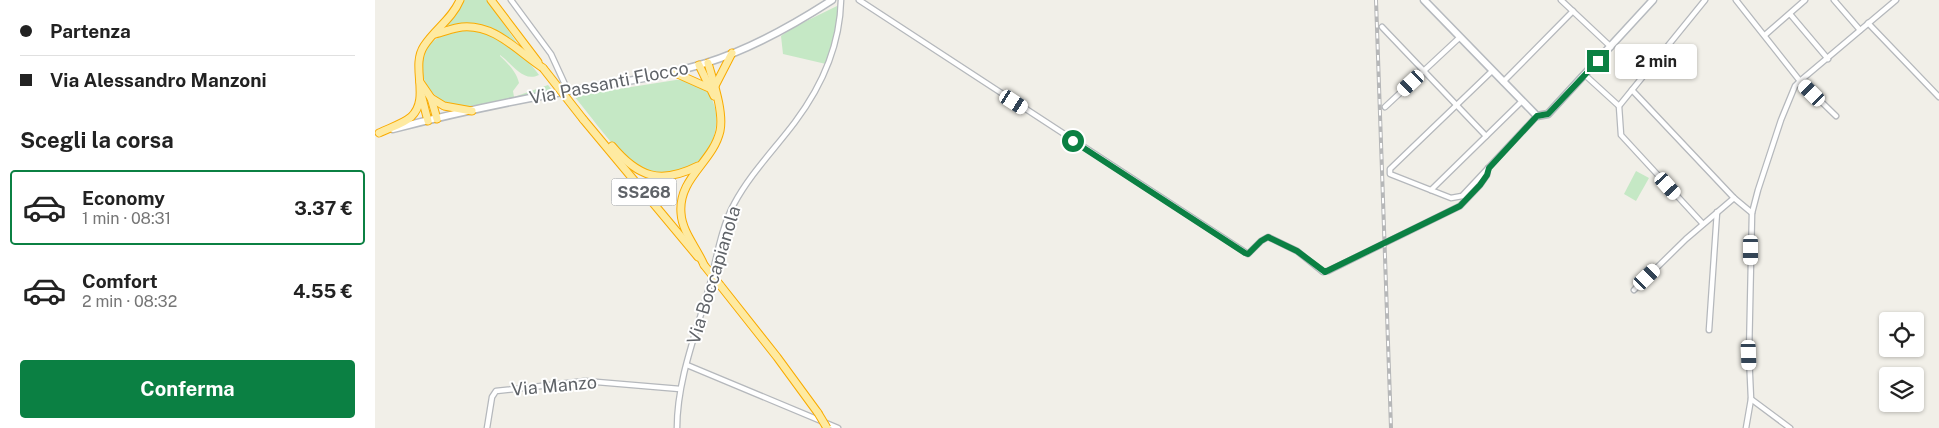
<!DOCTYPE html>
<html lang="it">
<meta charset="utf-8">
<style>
:root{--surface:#fff;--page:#f6f6f6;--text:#222;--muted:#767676;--line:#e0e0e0;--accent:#0b8043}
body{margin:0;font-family:"Public Sans",sans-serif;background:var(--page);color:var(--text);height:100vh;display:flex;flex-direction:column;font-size:19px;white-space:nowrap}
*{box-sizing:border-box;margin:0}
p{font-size:16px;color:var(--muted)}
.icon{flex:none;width:28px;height:28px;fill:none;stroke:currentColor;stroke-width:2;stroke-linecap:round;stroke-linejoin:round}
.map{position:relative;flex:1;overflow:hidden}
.details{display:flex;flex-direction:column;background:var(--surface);width:375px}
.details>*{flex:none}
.top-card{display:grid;align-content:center;height:110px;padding:0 20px;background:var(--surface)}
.fabs{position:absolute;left:1504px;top:312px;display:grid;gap:10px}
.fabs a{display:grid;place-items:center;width:45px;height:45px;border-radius:5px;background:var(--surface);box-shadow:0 1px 4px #0004;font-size:25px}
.end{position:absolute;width:22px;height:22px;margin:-11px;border:6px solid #0b8043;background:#fff;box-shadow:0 0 0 2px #fff}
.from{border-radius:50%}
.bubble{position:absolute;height:35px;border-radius:5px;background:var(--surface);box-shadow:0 1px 4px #0004;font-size:16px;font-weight:700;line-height:35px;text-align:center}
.car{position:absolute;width:15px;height:30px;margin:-15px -8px;border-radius:6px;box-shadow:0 0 4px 1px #0007;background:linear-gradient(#fff 24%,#345 0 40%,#fff 0 76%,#345 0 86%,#fff 0)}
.top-card b{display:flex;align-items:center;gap:18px;height:48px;font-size:19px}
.top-card b+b{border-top:1px solid var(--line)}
.top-card i{width:12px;height:12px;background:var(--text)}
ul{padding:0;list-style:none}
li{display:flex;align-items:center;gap:15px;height:75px;margin:0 10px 8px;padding:0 10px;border:2px solid transparent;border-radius:5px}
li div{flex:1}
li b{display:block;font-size:19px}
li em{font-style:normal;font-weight:700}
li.active{border-color:var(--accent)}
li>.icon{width:45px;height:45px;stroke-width:1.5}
h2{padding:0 20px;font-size:22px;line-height:60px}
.cta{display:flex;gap:10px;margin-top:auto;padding:10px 20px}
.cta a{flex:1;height:58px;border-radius:5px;background:var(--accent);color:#fff;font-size:20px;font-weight:700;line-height:58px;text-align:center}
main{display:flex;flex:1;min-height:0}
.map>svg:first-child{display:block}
.green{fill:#c5e8c5}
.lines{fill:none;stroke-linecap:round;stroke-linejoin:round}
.minor-casing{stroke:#b5b8bc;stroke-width:7}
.secondary-casing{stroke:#b6babf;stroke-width:9}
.trunk-casing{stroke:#f9ab00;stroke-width:9}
.minor{stroke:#fff;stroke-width:4.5}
.secondary{stroke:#fff;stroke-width:6}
.trunk{stroke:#feeaa1;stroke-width:7}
.rail-casing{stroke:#b6b7b8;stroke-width:4}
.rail{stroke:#fff;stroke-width:2;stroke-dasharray:5.5;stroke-linecap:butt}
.trunk-bridge-casing{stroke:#f9ab00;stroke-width:9;stroke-linecap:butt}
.trunk-bridge{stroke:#feeaa1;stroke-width:7}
.route{stroke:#0b8043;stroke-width:6}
.labels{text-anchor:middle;stroke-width:4;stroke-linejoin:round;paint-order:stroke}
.shield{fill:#fff;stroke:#8f9295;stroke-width:1}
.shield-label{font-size:16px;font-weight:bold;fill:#5f6368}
.street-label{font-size:18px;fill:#5f6368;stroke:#fff}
</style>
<main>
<section class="details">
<div class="top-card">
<b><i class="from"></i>Partenza</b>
<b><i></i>Via Alessandro Manzoni</b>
</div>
<h2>Scegli la corsa</h2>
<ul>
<li class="active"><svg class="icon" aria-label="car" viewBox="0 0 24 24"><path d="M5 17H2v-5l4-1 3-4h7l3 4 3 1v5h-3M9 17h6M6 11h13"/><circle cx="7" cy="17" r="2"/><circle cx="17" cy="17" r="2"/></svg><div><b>Economy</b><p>1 min · 08:31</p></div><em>3.37 €</em></li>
<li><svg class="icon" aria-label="car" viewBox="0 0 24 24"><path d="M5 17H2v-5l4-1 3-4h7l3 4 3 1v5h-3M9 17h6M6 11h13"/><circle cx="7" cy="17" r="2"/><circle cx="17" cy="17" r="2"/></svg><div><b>Comfort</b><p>2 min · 08:32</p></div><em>4.55 €</em></li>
</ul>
<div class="cta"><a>Conferma</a></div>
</section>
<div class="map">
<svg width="1564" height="428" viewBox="0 0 1564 428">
<rect width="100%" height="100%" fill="#f1efe8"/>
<g class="green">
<polygon points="88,0 112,0 142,43 124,32 112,27 73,27 71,26 79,18"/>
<path d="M462,6C467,24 456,48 451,64L408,54L406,36L417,28Z"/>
<path d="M87,29C94,30 101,30 107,31C128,35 152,58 164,75C147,83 137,63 125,55V56C133,64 141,71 144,83L138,91L139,97L173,85L177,90C150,97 103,111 75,104C54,98 38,69 51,49C58,37 75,33 87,29Z"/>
<path d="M301,80C362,78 350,173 292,173C283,173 275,173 266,169C243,156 217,117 199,96Z"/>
<polygon points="1261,171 1274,178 1261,201 1249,194"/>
</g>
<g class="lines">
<defs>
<g id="minor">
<polyline points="136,0 176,54 193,91"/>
<polyline points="484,0 873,254 886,241 893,237 922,251 948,272 953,271 1085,206 1105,185 1112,175 1113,168"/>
<polyline points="1186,0 1236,47"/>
<polyline points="1361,0 1425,81 1521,0"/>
<polyline points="1459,0 1485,30"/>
<polyline points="1415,14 1453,59"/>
<polyline points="1493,23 1564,97"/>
<polyline points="1007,27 1111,136"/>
<polyline points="1390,35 1430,0"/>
<polyline points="1117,71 1015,169 1015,174 1076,198 1087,196 1162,116"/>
<polyline points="1210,75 1244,106"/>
<polyline points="1128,82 1198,11"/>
<polyline points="1257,90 1359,198 1377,213"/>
<polyline points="1010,107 1084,38"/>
<polyline points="1056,190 1147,101"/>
<polyline points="1328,224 1246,135 1244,106 1330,0"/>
<polyline points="1259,290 1311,239 1359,198"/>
<polyline points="1334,330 1342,212"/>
<polyline points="312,365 463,428"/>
<polyline points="112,428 117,397 121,391 210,381 305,389"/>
<path d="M302,428C302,379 322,331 335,284C341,260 347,225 359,204C375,174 399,150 420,122C447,86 465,45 466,0"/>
<polyline points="1371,428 1376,399"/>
<polyline points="1415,428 1376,399 1374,355 1377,213 1383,190 1406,120 1420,86 1425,81 1461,116"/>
</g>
<g id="secondary">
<polyline points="1049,0 1162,116 1173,114 1278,0"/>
<path d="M18,129C72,115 127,103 182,93C232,84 283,78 331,63C373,50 420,24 457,0"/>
</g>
<g id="trunk">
<polyline points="116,0 163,62"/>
<path d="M60,34C69,32 78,28 87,27C120,24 142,51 168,68"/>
<polyline points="324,65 339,96"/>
<polyline points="298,72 334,88"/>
<polyline points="45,82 56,98 62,119"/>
<polyline points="340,86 357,53"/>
<polyline points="46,94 53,121"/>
<polyline points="56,98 69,106 97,111"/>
<polyline points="208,119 323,257"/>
<path d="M4,133C14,128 28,124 36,117C56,98 35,67 49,46C60,29 77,19 85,0"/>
<path d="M237,146C263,177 285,185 323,166"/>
<path d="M329,265C322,248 307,232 306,213C303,178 338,162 345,131C349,112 338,81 333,63"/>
<polyline points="345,285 402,357 443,413"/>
</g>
</defs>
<use href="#minor" class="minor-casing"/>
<use href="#secondary" class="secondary-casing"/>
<use href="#trunk" class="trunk-casing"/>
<use href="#minor" class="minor"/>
<use href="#secondary" class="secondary"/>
<use href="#trunk" class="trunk"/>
<defs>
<polyline id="rail" points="1001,0 1016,428"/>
</defs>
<use href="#rail" class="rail-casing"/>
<use href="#rail" class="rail"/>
<defs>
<g id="trunk-bridge">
<polyline points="168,68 208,119"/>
<polyline points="329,265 345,285"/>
<polyline points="443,413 452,428"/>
</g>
</defs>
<use href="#trunk-bridge" class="trunk-bridge-casing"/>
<use href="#trunk-bridge" class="trunk-bridge"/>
</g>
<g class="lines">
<polyline class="route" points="698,141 870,253 873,254 886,241 893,237 922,251 950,272 1085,206 1105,185 1112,175 1114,168 1162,116 1173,114 1223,61"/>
</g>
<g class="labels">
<rect class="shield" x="236.5" y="178.5" width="65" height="27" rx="4"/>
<g class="shield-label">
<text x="269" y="198">SS268</text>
</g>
<g class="street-label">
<text transform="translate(234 83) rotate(-11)" y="6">Via Passanti Flocco</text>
<text transform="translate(339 275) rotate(-73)" y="6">Via Boccapianola</text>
<text transform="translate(179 386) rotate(-5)" y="6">Via Manzo</text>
</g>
</g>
</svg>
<div class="fabs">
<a><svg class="icon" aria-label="locate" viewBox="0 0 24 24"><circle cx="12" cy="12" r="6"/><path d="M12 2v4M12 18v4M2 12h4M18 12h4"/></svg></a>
<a><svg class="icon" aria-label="layers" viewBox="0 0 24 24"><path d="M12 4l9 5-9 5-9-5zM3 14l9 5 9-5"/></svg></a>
</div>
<i class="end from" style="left:698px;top:141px"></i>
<i class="end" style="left:1223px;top:61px"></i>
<div class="bubble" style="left:1240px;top:44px;width:82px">2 min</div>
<i class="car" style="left:1036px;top:83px;rotate:227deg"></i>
<i class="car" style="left:1437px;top:93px;rotate:315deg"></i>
<i class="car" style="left:639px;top:102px;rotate:123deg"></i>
<i class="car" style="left:1293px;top:186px;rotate:138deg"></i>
<i class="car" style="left:1376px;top:250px;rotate:180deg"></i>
<i class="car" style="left:1272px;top:277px;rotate:46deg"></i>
<i class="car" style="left:1374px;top:355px;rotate:178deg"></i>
</div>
</main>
